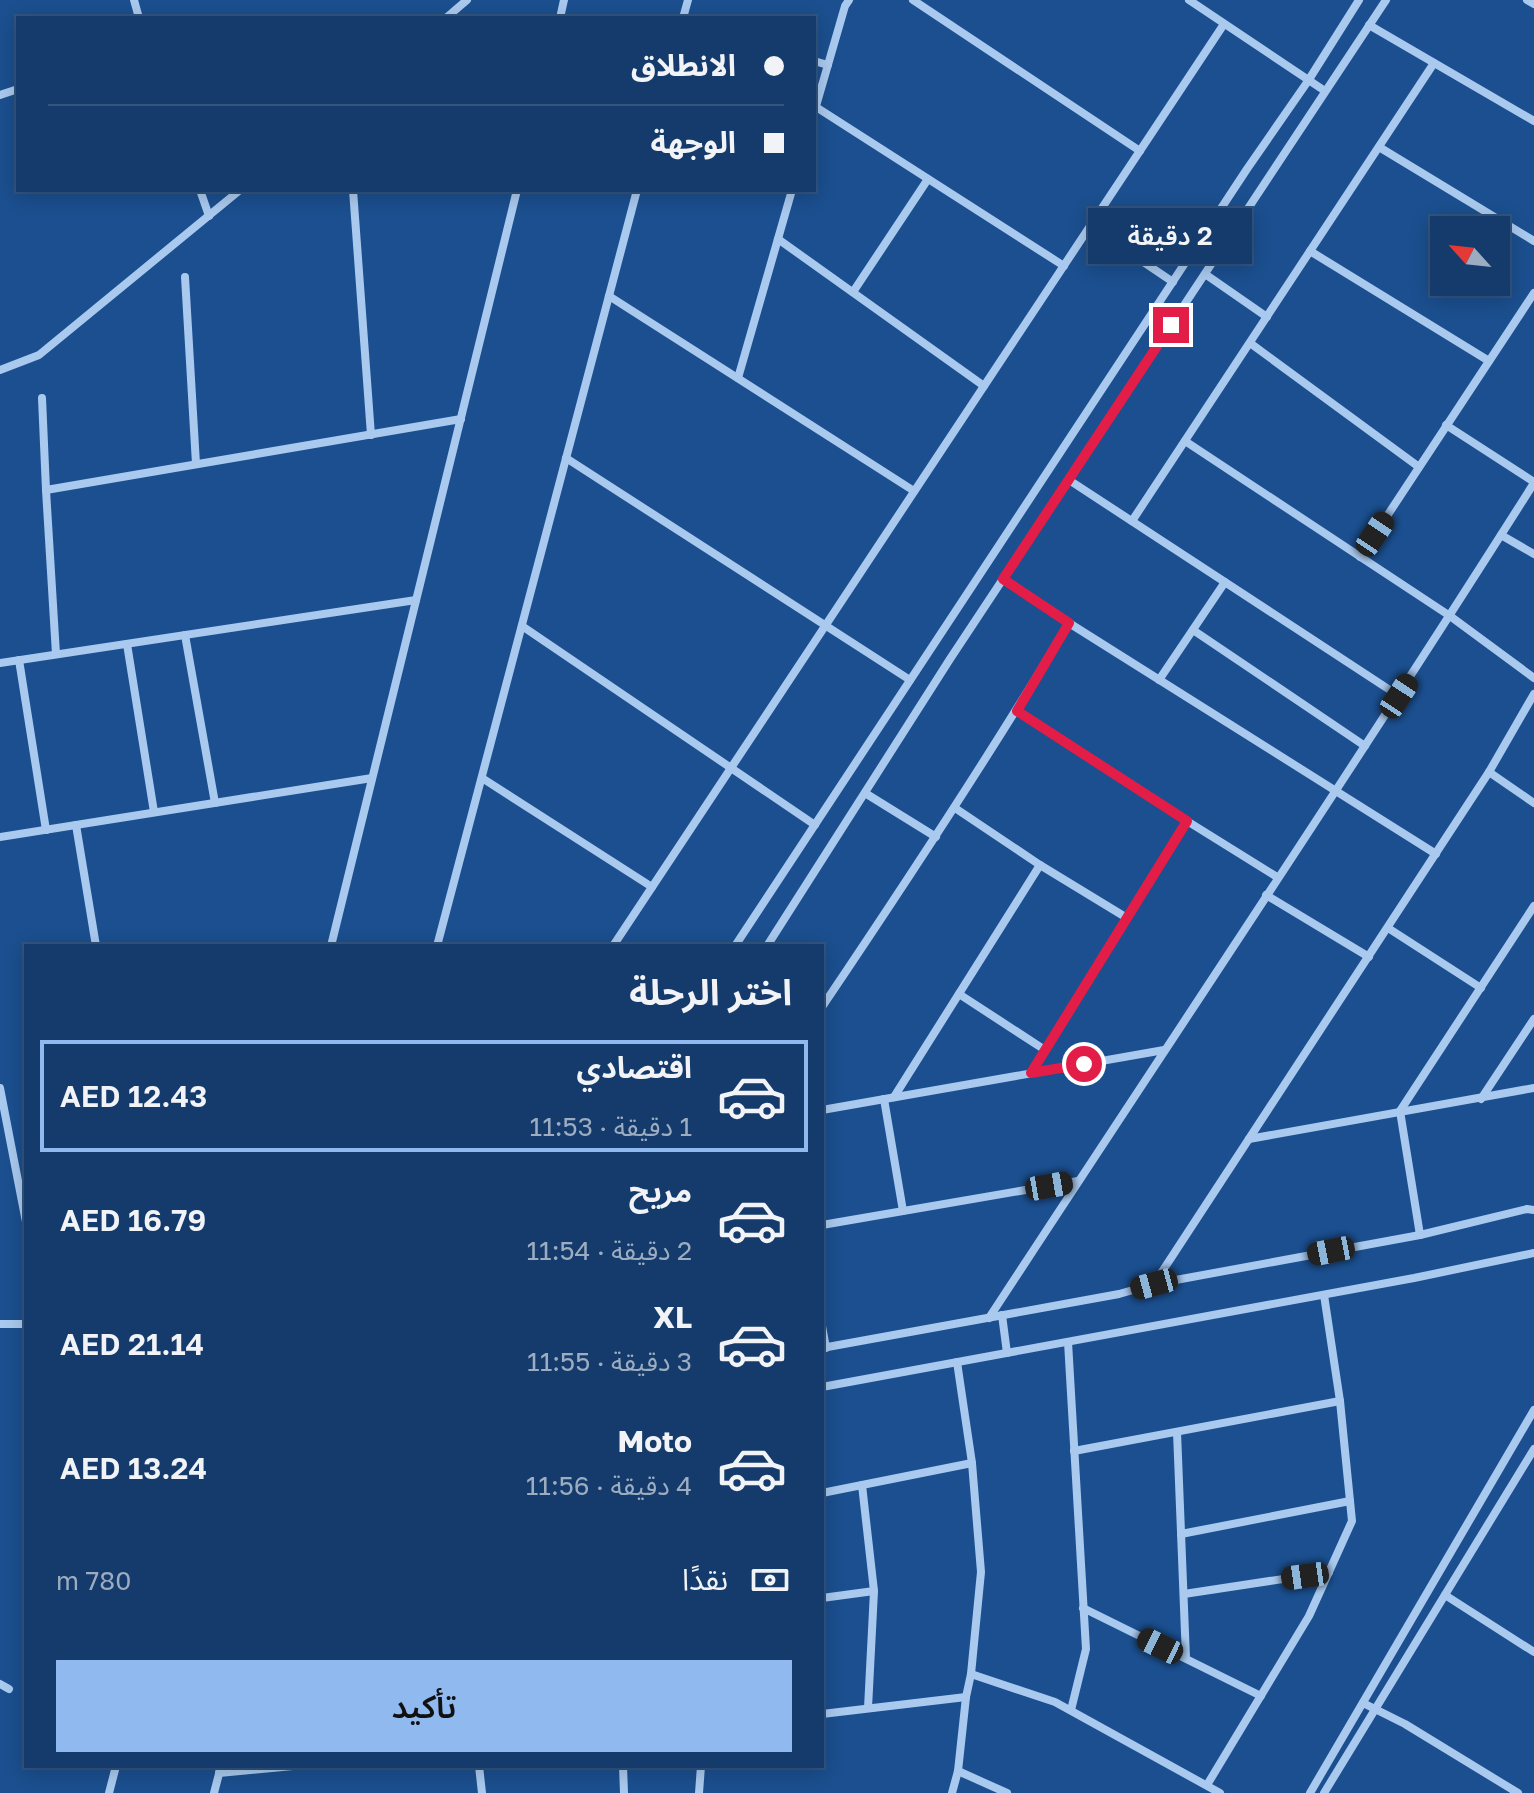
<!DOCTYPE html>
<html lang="ar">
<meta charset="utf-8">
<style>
:root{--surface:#143b6b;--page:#214673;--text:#f1f3f6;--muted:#9dadc1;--line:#33557e;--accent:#90b9f0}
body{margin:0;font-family:"Golos Text","Noto Sans Arabic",sans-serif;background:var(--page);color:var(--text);direction:rtl;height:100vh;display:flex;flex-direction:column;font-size:30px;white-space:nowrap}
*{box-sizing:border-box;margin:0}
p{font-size:26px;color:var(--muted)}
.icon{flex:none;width:44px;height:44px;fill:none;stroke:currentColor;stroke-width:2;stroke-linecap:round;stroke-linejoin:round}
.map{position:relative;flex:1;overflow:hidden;direction:ltr}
.drawer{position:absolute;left:24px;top:944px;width:800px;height:824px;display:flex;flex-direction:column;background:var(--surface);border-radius:0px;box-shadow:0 4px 20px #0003,0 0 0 2px var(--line);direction:rtl}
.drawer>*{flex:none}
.banner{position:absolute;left:16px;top:16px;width:800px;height:176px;border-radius:0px;box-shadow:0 4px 20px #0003,0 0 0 2px var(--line);direction:rtl;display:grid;align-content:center;height:176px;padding:0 32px;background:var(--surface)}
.needle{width:52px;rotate:297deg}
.controls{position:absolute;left:1430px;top:216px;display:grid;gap:16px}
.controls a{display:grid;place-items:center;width:80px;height:80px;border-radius:0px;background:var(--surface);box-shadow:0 4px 20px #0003,0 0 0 2px var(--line);font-size:40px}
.end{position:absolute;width:36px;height:36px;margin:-18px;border:10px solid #e11d48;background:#fff;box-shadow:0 0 0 4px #fff}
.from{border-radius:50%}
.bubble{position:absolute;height:56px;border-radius:0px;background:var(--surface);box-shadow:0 4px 20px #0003,0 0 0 2px var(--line);font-size:26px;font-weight:600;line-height:56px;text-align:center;direction:rtl}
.car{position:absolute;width:24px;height:48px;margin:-24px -12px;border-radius:10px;box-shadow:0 0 6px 2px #0007;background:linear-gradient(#222 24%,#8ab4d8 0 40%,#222 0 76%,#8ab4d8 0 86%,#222 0)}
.banner b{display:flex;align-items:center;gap:28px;height:76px;font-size:30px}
.banner b+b{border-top:2px solid var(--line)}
.banner i{width:20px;height:20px;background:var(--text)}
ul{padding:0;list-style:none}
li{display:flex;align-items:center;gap:24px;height:112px;margin:0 16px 12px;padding:0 16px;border:4px solid transparent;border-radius:0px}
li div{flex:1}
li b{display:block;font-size:30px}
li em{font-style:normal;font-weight:600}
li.on{border-color:var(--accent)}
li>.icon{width:72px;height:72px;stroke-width:1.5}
h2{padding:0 32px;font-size:36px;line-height:96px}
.pay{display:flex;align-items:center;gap:20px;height:88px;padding:0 32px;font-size:30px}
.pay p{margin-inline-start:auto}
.cta{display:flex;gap:16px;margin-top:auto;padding:16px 32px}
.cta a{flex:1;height:92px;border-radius:0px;background:var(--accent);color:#111;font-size:32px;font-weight:600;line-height:92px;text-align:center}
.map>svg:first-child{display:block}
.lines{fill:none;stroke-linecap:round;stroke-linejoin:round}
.street{stroke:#a9c9ee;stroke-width:8}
.route{stroke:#e11d48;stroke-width:10}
</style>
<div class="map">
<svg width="1534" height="1793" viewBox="0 0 1534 1793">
<rect width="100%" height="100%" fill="#1b4f8f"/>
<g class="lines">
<g class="street">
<polyline points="134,0 139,18"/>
<polyline points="913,0 1140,151"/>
<polyline points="1189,0 1325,91"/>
<polyline points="1527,0 1534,4"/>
<polyline points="446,18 467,0"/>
<polyline points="560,18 564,0"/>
<polyline points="683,18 688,0"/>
<polyline points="1369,25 1534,121"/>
<polyline points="814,61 828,65"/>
<polyline points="0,95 18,89"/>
<polyline points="816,107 1064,266"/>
<polyline points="814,113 845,6 849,0"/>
<polyline points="1379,147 1534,241"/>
<polyline points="200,190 209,216"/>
<polyline points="353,190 371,435"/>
<polyline points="1090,226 1173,282"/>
<polyline points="778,239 984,386"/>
<polyline points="1310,251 1489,361"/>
<polyline points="1205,274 1267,317"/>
<polyline points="185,277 196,464"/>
<polyline points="853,292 928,179"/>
<polyline points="609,296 914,491"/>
<polyline points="1250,343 1419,467"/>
<polyline points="0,370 39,355 240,190"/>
<polyline points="738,378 792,190"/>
<polyline points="42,398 46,490 56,654"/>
<polyline points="1446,425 1534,482"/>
<polyline points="1185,441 1450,616 1534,678"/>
<polyline points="566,458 910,680"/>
<polyline points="1069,480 1399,696"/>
<polyline points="46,490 461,419"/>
<polyline points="1132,521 1434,63"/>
<polyline points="1501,535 1534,554"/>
<polyline points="1360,557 1534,293"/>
<polyline points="1003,579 1069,623 1436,854"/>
<polyline points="522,626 815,825"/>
<polyline points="1193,630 1365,746"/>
<polyline points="185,635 215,803"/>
<polyline points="127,644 154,812"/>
<polyline points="19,660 46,830"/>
<polyline points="0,663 416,600"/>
<polyline points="1159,680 1225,582"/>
<polyline points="1017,711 1187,821 1277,877"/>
<polyline points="1489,772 1534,803"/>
<polyline points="482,778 652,887"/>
<polyline points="865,793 936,837"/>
<polyline points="955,808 1040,865 1127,918"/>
<polyline points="76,825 96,946"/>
<polyline points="0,837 372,778"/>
<polyline points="1266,895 1369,957"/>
<polyline points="1388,928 1481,988"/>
<polyline points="331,946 517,190"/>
<polyline points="437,946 637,190"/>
<polyline points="613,946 1224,24"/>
<polyline points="735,946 1247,169 1308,81 1359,0"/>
<polyline points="767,946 950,659 1386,0"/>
<polyline points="959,994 1045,1050"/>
<path d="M822,1007C907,881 991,754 1069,623"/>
<polyline points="1031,1073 1187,821"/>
<polyline points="0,1088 26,1222"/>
<polyline points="894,1097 1040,865"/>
<polyline points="884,1099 903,1211"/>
<polyline points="1481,1099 1534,1019"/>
<polyline points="822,1110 1164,1050"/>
<polyline points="1249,1139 1534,1088"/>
<polyline points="822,1225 1078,1181"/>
<polyline points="1420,1235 1400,1111 1534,906"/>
<polyline points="1154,1284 1489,772 1534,694"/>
<polyline points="1002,1315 1007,1353"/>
<path d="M989,1318C1171,1040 1356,764 1534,483"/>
<polyline points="0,1324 26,1324"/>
<polyline points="822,1326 826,1348"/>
<polyline points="1068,1342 1086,1649 1071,1710"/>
<polyline points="822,1348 1119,1294 1154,1284 1420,1235 1527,1209 1534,1210"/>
<polyline points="822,1387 1414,1278 1534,1253"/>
<polyline points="1177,1432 1186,1658"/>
<polyline points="1074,1451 1340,1401"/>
<polyline points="862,1485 874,1591 868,1708"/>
<polyline points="822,1493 972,1463"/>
<polyline points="1181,1534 1350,1501"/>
<polyline points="1184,1594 1329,1572"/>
<polyline points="1445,1595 1534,1652"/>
<polyline points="822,1598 874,1591"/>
<polyline points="1083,1608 1261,1696"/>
<polyline points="971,1674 1055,1702 1220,1793"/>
<polyline points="0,1684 9,1689"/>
<polyline points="1363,1703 1405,1724 1518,1793"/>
<polyline points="822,1714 966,1697"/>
<polyline points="479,1766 482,1793"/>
<polyline points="623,1766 624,1793"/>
<polyline points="958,1771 1007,1793"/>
<polyline points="219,1773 293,1766"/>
<polyline points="1207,1785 1309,1616 1352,1521 1340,1401 1324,1295"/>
<polyline points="109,1793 116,1766"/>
<polyline points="214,1793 221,1766"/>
<polyline points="699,1793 701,1766"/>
<polyline points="952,1793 958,1771 966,1697 971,1674 981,1572 972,1463 957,1362"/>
<polyline points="1310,1793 1534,1410"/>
<polyline points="1324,1793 1534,1449"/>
</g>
</g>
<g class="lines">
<polyline class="route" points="1084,1064 1031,1073 1187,821 1017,711 1069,623 1003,579 1171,325"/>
</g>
</svg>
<div class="controls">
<a><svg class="needle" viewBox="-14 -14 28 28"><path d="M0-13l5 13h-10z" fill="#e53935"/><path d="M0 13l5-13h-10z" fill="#9dadc1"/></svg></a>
</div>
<i class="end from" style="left:1084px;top:1064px"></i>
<i class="end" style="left:1171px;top:325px"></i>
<div class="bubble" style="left:1088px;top:208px;width:164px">2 دقيقة</div>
<i class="car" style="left:1375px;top:534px;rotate:34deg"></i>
<i class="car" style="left:1399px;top:696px;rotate:33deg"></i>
<i class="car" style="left:1049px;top:1186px;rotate:80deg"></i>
<i class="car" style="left:1331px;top:1251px;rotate:259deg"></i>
<i class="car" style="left:1154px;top:1284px;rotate:255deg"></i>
<i class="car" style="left:1305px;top:1576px;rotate:262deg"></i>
<i class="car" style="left:1160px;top:1646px;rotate:296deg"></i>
<div class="banner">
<b><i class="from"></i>الانطلاق</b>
<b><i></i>الوجهة</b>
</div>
<section class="drawer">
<h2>اختر الرحلة</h2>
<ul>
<li class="on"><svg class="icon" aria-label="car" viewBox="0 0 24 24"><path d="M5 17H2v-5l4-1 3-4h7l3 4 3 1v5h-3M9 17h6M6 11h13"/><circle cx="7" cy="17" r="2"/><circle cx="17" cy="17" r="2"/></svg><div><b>اقتصادي</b><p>1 دقيقة · 11:53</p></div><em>AED 12.43</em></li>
<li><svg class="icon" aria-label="car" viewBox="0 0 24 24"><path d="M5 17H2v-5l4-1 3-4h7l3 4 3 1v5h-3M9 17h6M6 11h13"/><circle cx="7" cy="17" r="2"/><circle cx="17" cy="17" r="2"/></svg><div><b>مريح</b><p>2 دقيقة · 11:54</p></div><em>AED 16.79</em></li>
<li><svg class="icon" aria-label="car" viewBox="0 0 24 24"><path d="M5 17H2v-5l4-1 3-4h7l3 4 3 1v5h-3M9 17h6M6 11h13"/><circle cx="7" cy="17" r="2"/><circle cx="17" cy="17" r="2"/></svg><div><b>XL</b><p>3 دقيقة · 11:55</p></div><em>AED 21.14</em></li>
<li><svg class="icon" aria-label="car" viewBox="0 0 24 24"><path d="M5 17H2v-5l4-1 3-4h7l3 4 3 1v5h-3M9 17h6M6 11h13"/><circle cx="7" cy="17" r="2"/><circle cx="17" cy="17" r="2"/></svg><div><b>Moto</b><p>4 دقيقة · 11:56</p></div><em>AED 13.24</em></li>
</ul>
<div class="pay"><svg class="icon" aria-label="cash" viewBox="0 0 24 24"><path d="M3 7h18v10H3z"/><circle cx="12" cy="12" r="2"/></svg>نقدًا<p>780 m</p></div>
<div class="cta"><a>تأكيد</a></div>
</section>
</div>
